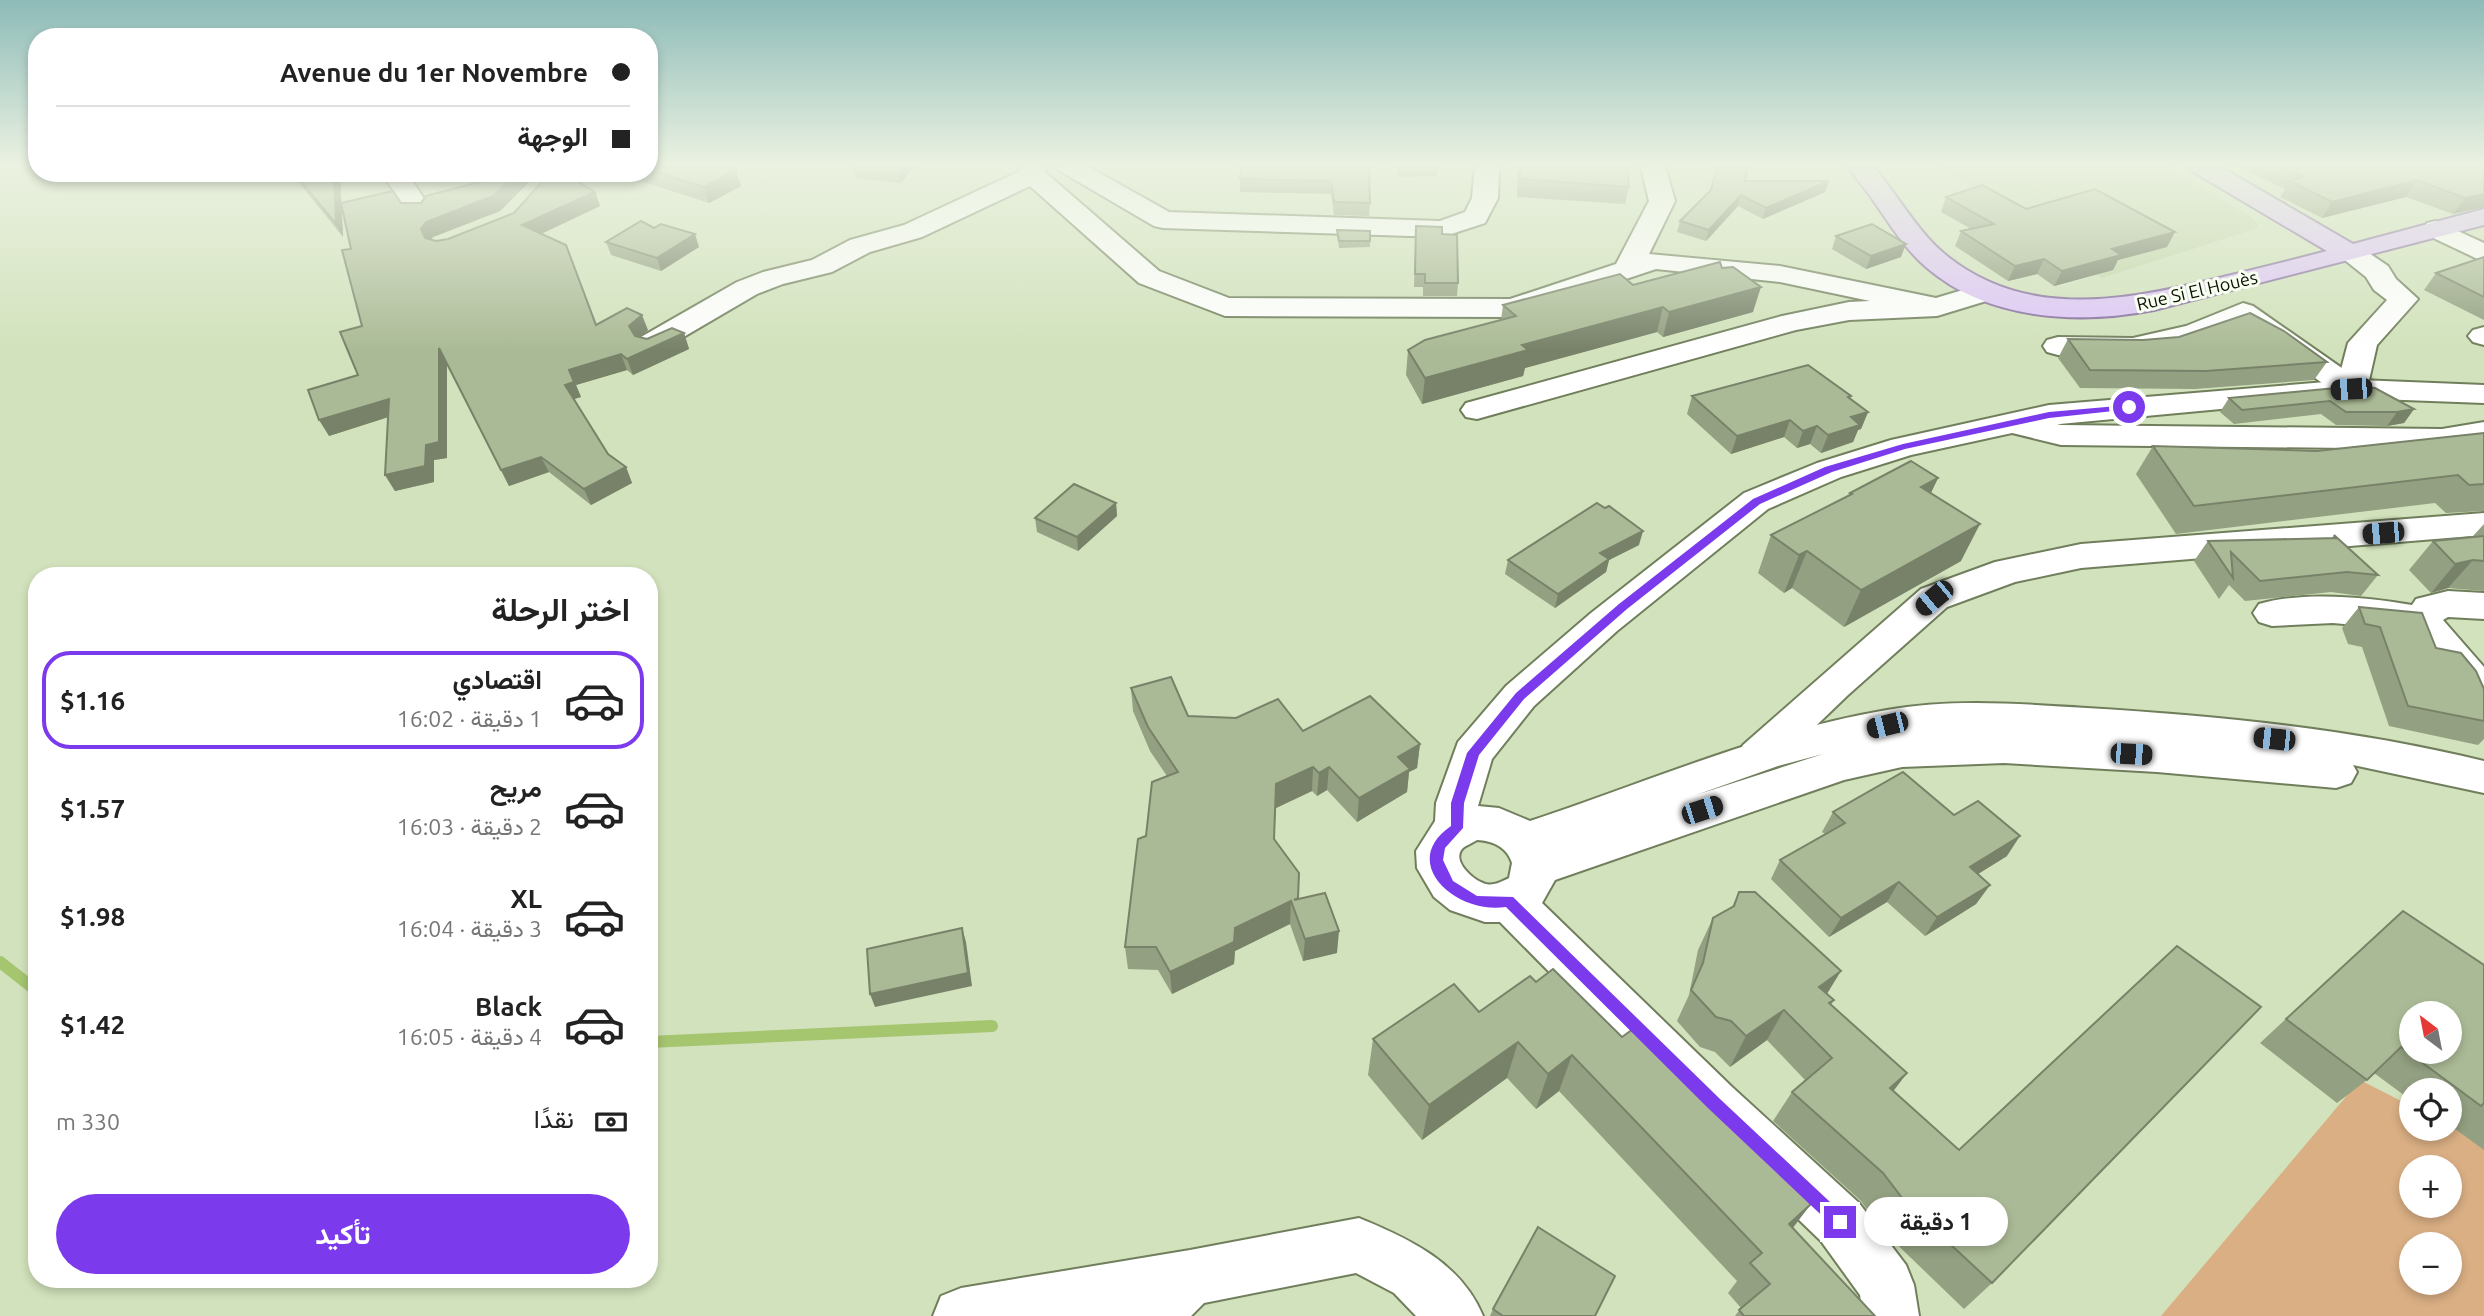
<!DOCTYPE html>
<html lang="ar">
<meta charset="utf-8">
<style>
:root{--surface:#fff;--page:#f2f2f2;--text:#222;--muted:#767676;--line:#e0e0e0;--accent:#7c3aed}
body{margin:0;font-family:Ubuntu,Vazirmatn,sans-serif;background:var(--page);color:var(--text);direction:rtl;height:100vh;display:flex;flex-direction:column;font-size:26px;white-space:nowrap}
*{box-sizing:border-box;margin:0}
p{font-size:23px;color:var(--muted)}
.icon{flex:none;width:38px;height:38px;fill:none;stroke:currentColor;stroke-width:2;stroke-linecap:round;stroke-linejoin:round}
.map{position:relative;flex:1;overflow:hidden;direction:ltr}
.panel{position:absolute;left:28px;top:567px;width:630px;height:721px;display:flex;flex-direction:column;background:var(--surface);border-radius:28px;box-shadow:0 4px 10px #0003;direction:rtl}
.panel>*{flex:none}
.guide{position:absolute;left:28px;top:28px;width:630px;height:154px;border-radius:28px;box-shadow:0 4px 10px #0003;direction:rtl;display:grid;align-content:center;height:154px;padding:0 28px;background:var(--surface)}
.needle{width:46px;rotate:328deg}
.tools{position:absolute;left:2399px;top:1001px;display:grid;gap:14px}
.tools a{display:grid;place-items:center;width:63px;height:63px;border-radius:50%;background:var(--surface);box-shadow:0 4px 10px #0003;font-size:35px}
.end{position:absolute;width:32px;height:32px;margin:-16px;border:9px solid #7c3aed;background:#fff;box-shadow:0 0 0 4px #fff}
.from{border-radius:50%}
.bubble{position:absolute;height:49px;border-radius:24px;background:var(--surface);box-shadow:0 4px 10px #0003;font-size:23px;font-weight:700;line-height:49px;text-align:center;direction:rtl}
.car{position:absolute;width:21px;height:42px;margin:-21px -10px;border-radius:9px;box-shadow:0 0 5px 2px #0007;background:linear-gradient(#222 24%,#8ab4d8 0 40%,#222 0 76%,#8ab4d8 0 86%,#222 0)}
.guide b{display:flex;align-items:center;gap:24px;height:66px;font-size:26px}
.guide b+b{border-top:2px solid var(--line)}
.guide i{width:18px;height:18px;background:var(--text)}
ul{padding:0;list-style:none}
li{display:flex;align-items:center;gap:21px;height:98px;margin:0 14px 10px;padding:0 14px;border:4px solid transparent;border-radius:28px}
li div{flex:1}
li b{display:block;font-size:26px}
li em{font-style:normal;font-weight:700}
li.active{border-color:var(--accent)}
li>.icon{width:63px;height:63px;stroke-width:1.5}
h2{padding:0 28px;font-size:32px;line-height:84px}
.pay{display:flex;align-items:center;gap:18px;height:77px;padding:0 28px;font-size:26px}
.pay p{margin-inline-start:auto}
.cta{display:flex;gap:14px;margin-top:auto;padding:14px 28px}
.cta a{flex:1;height:80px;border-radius:42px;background:var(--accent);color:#fff;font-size:28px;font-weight:700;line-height:80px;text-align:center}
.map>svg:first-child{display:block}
.built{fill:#c4d6aa}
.green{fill:#daaf84;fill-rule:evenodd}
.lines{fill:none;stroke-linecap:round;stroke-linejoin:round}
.stream{stroke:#a5c56f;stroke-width:12}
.minor-casing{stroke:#707e5c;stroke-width:4}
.tertiary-casing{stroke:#707e5c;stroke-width:4}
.primary-casing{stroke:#866ea0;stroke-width:4}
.minor{fill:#fff;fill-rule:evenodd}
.tertiary{fill:#fff;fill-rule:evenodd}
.primary{fill:#dec6f8;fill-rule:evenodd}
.wall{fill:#93a081}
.shaded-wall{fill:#788269}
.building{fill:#abba96;stroke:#788269;stroke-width:2;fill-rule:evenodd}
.route{fill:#7c3aed}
.labels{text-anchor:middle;stroke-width:6;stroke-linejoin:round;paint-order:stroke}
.far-street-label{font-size:18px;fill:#0b1004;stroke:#f8fff0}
</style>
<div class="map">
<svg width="2484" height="1316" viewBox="0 0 2484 1316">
<rect width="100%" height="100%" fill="#d2e2bc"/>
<polygon class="built" points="1939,166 2169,166 2251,217 2258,224 2258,228 2102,278 1986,207 1980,191"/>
<path class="green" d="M2360,1080L2411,1106L2412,1129H2450V1125L2484,1141V1316H2161ZM2412,1167H2450V1206H2412ZM2412,1244H2450V1283H2412Z"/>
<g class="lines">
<g class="stream">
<polyline points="0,962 37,991"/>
<polyline points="649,1042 992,1026"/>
</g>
<defs>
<g id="minor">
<polygon points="1021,166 1045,166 1046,173 1159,271 1229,298 1510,299 1616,264 1649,201 1641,166 1665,166 1675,201 1649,254 1780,266 1936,298 1986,283 1996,286 2000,292 1996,298 1937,316 1849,320 1796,330 1477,419 1466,417 1461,410 1466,403 1782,316 1849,302 1870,301 1780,282 1656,269 1512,317 1225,316 1139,283 1030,186 922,237 870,252 832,272 783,284 757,294 663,349 652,352 641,349 637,343 641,337 737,282 763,272 812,260 850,240 904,225 1020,171"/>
<polygon points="1057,166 1087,166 1169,212 1440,221 1465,212 1472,198 1475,166 1499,166 1498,198 1485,223 1442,237 1163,228 1154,226 1060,171"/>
<polygon points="382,173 407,173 431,209 427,215 418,217 409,215"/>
<polygon points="2243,303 2253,306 2359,380 2484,385 2484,403 2351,398 2340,396 2241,324 2205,339 2133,356 2058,355 2047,352 2043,346 2047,340 2058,337 2133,338 2186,326"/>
<polygon points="2484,327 2484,345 2473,342 2468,336 2473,330"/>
<polygon points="2015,414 2061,425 2442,429 2484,422 2484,442 2442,449 2061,445 2004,431 1999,424 2004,417"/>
<polygon points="2484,513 2484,535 2081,568 2015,582 1947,607 1848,695 1773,767 1758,772 1743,767 1737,756 1743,745 1921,589 1995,562 2081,544"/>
<path d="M2448,591L2484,593V619L2448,617L2443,620L2484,667V708L2470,703L2409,630L2333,623L2272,626L2259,622L2253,613L2259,604C2302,591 2368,597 2412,605L2416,599Z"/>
<path d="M1359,1218C1410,1239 1461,1263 1483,1316H1416L1394,1293L1356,1273L1204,1303L1191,1316H933L941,1296L961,1288L1190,1250Z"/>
</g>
<g id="tertiary">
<polygon points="2436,221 2484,243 2484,262 2427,235 2423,229 2427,223"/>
<path d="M2350,245L2360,247L2388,266L2396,279L2418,299L2377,345L2367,389L2362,396L2049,425L1911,455L1841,477L1768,509L1617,631L1534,706L1492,759L1478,806L1499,808L1530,821C1648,782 1763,731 1887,710C1953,698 2021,704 2087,708C2221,716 2353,729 2484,761V793L2353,765L2357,772L2351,783L2336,788L2157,772L2004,763L1902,767L1844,780L1555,880L1542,903L1732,1087L1859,1203L1906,1265L1914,1285L1919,1316H1863L1860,1295L1821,1241L1696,1121L1500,922H1485L1450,910L1434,897L1417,868L1416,851L1435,821L1436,803L1458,742L1506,686L1591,613L1744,493L1817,463L1891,440L2049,405L2338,381L2348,343L2387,300L2374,290L2366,277L2336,253L2340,247ZM1823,754L1696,795L1778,766ZM1477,840C1493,841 1507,847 1512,863L1509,878C1501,882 1492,887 1483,883C1472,879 1452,861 1462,849C1466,845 1473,843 1477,840Z"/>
</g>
<path id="primary" d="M1848,166H1873C1898,195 1917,232 1947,256C2023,317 2116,302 2202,282C2244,272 2285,262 2327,251L2192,171L2189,166H2219L2353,244L2484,209V225L2154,310C2078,325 1987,320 1926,267C1904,248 1889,223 1873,200C1865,188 1855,178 1848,166Z"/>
</defs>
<use href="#minor" class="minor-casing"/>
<use href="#tertiary" class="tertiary-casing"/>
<use href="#primary" class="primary-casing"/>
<use href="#minor" class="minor"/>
<use href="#tertiary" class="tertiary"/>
<use href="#primary" class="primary"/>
</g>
<g class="wall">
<polygon points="649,166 736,170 741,186 709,203 616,173 649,173"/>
<polygon points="853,166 916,166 900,183 856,178"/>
<polygon points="1369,166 1370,203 1369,216 1334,215 1331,194 1240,192 1240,179"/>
<polygon points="1396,166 1438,166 1437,176 1398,177"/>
<polygon points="1518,166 1627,166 1629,187 1625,204 1517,197"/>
<polygon points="2237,166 2484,166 2484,207 2453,214 2406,197 2322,218 2280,197 2285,189"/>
<polygon points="291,173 340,173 343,237"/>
<polygon points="486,173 538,173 500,211 433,237 431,239 436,241 448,239 595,192 600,206 541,234 597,325 648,330 640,337 647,339 684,333 689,349 633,375 627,370 576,385 581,397 574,399 608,454 626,467 632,483 591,505 549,472 509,486 447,364 447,458 434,460 434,482 395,491 385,475 388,417 329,436 358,375 362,326 351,249 401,203 421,203 493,178"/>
<polygon points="1745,181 1825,192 1763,219 1738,206 1706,241 1677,232 1680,221"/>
<polygon points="1946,197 2026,209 2167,247 2118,260 2113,270 2054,286 2037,274 2008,281 1955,246 1961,231 1971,229 1941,212"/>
<polygon points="1416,226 1442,234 1458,283 1457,296 1423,296 1423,287 1414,287"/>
<polygon points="654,228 699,247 661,271 611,255 606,242"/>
<polygon points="1337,230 1370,241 1370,247 1339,248"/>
<polygon points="1836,236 1901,257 1866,269 1832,249"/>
<polygon points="2484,257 2484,320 2424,290 2436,273"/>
<polygon points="1722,268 1753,312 1663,337 1657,332 1525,368 1523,376 1422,404 1406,375 1408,350 1501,320 1503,305 1633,285"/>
<polygon points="2068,339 2327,362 2314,380 2195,389 2080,388 2058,358"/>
<polygon points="2357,386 2414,409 2404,423 2387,426 2336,425 2321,414 2234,424 2220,412 2229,398"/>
<polygon points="1692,396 1850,399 1868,412 1861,429 1858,430 1853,442 1821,453 1810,444 1797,448 1784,437 1731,454 1687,414"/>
<polygon points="2484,433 2484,511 2446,513 2435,503 2176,534 2136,474 2153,446 2317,451"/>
<polygon points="1938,478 1931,493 1961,561 1844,627 1792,588 1784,593 1758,573 1771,535 1849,496 1850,493"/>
<polygon points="1116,503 1117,516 1078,551 1037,532 1035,518"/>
<polygon points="2484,524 2484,591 2448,588 2431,593 2409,570 2433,541 2473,536"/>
<polygon points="2334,535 2378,575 2361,596 2331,592 2245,601 2229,585 2219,599 2194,561 2208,541 2332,538"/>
<polygon points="1639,545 1609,560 1606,572 1555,608 1505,574 1508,560"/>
<polygon points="2359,607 2436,648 2484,689 2484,739 2478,745 2389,726 2362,647 2348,644 2342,628"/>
<polygon points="1131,688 1188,716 1303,731 1420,744 1417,768 1409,772 1407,792 1357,822 1327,790 1317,796 1312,791 1276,808 1274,839 1298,899 1337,953 1303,961 1290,924 1235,951 1234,964 1172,994 1158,970 1128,969 1125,947 1146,836 1167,776 1150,751 1133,711"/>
<polygon points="1833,812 1954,815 2007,856 1978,874 1990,885 1976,904 1925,936 1887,902 1829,937 1771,879 1780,860 1825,834 1822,832"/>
<polygon points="1739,892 1827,994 1834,1000 1831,1005 1907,1073 1893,1091 1992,1283 1964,1309 1882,1230 1861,1201 1773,1121 1792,1092 1805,1080 1767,1040 1730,1067 1715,1052 1700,1047 1677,1021 1689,995 1698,950 1713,918 1732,907"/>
<polygon points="2375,936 2484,965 2484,1150 2451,1126 2450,1127 2450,1090 2412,1090 2412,1101 2374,1073 2367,1080 2337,1103 2260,1043"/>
<polygon points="1530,976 1793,1228 1875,1316 1735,1316 1741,1308 1728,1293 1737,1281 1559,1091 1536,1109 1507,1078 1422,1140 1368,1075 1373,1039 1479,1012"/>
<polygon points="1493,1309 1595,1316 1490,1316"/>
</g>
<g class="shaded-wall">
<polygon points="897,166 916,166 900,183"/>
<polygon points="736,170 741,186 709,203 704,187"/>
<polygon points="334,173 340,173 343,237 336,224"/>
<polygon points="517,173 538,173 500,211 433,237 428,244 421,229 426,222"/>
<polygon points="2417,180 2406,197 2322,218 2332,202"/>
<polygon points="1829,181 1825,192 1763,219 1766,208"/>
<polygon points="595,192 600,206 528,240 522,225"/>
<polygon points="2484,194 2484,207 2453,214 2465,198"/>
<polygon points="1741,195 1738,206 1706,241 1709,230"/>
<polygon points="2175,232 2167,247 2118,260 2113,270 2054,286 2062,271 2112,249"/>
<polygon points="695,234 699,247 661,271 657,258"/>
<polygon points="1906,244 1901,257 1866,269 1871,256"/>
<polygon points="2044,259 2037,274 2008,281 2015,266"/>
<polygon points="1761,287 1753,312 1663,337 1669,312"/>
<polygon points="1663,307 1657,332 1525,368 1523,376 1422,404 1425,378 1522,345"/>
<polygon points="642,315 648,330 635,342 629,326"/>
<polygon points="684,333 689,349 633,375 627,359"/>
<polygon points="439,348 447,364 447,458 434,460 434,482 395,491 385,475 426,445"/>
<polygon points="621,354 627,370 576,385 581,397 571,400 565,385 569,370"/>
<polygon points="389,399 398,414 329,436 319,420"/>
<polygon points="2414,409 2404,423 2387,426 2397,412"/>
<polygon points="1868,412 1861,429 1858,430 1853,442 1821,453 1828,435 1851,417"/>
<polygon points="1790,420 1784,437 1731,454 1737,436"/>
<polygon points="1817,426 1810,444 1797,448 1803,431"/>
<polygon points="541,457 549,472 509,486 501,470"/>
<polygon points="626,467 632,483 591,505 584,489"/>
<polygon points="1938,478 1920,515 1921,487"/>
<polygon points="1116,503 1117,516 1078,551 1077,537"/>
<polygon points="1980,524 1961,561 1844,627 1861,590"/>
<polygon points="1643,531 1639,545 1609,560 1606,572 1555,608 1558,594 1600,553"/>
<polygon points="1807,551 1792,588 1784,593 1799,555"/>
<polygon points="2473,560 2448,588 2431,593 2455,564"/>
<polygon points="1420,744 1417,768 1409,772 1407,792 1357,822 1359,798 1398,757"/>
<polygon points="1313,767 1312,791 1276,808 1276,784"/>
<polygon points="1329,767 1327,790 1317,796 1319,773"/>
<polygon points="2020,836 2007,856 1957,887 1970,867"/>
<polygon points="1899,882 1887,902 1829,937 1841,918"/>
<polygon points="1990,885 1976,904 1925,936 1937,917"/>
<polygon points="1291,901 1290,924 1235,951 1234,964 1172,994 1170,972 1235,928"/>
<polygon points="962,928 966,942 972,986 875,1007 870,994"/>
<polygon points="1339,931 1337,953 1303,961 1305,939"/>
<polygon points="1841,971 1822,1002 1819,987"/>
<polygon points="1784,1010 1767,1040 1730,1067 1746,1036"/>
<polygon points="1518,1042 1507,1078 1422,1140 1429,1105"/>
<polygon points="1572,1055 1559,1091 1536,1109 1548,1074"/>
<polygon points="1907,1073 1885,1102 1890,1088"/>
<polygon points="1811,1204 1786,1237 1789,1224"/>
</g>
<g class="building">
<polygon points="649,166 724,166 736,170 704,187 649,170"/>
<polygon points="1241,166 1369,166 1370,203 1334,202 1331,181 1240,179"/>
<polygon points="1520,166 1627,166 1629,187 1520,179"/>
<polygon points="1717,166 1748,166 1745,181 1829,181 1766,208 1741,195 1709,230 1680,221 1711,190"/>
<polygon points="2280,166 2484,166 2484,194 2465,198 2417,180 2332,202 2290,181 2303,177"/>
<polygon points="294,173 334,173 336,224"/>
<polygon points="500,173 517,173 493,196 426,222 421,229 425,238 436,241 448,239 514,213 550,173 564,173 595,192 522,225 566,245 596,325 627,308 642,315 629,326 635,336 647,339 672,328 684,333 627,359 621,354 569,370 574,382 565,385 608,454 626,467 584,489 541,457 501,470 439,348 439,442 426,445 425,466 385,475 389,399 319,420 308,390 358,375 340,332 362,326 342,250 351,249 341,203 393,191 401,203 421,203 426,196 503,176"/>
<polygon points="1982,185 2026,209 2095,189 2175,232 2112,249 2121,255 2062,271 2044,259 2015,266 1961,231 1994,224 1946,197"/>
<polygon points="641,221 654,228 661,224 695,234 657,258 606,242"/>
<polygon points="1872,224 1906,244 1871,256 1836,236"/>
<polygon points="1416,226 1442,227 1442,234 1457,235 1458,283 1425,283 1425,274 1415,274"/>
<polygon points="1337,230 1370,231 1370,241 1339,241"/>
<polygon points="2484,257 2484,297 2436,273"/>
<polygon points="1720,262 1722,268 1733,267 1761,287 1669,312 1663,307 1522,345 1528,350 1425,378 1408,350 1425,340 1516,316 1503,305 1620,274 1633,285"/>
<polygon points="2250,313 2284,331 2327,362 2206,371 2090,370 2068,339 2143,340 2179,337"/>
<polygon points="1808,365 1851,396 1848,397 1868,412 1851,417 1860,425 1828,435 1817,426 1803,431 1790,420 1737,436 1692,396"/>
<polygon points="2357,386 2375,388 2414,409 2397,412 2346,412 2330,401 2242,410 2229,398"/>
<polygon points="2484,433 2484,484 2469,485 2458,475 2194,506 2153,446 2317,451"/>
<polygon points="1911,461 1938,478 1921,487 1980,524 1861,590 1807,551 1799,555 1771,535 1852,494 1850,493"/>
<polygon points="1074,484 1116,503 1077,537 1035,518"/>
<polygon points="1597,503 1605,508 1609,506 1643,531 1600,553 1609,559 1558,594 1508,560"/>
<polygon points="2334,535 2378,575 2347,572 2260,581 2231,552 2233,578 2208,541 2336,538"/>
<polygon points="2484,536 2484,561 2473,560 2455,564 2433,541"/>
<polygon points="2359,607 2422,613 2436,648 2461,653 2476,671 2484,689 2484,721 2408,706 2380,627 2365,624"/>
<polygon points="1171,677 1188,716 1236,718 1278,699 1303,731 1370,696 1420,744 1398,757 1410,769 1359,798 1329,767 1319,773 1313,767 1276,784 1274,839 1299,873 1298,898 1294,900 1325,893 1339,931 1305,939 1291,901 1235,928 1234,942 1170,972 1156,947 1125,947 1138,839 1146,836 1152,782 1178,772 1148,727 1131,688"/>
<polygon points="1903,772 1954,815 1978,801 2020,836 1970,867 1990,885 1937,917 1899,882 1841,918 1780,860 1845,823 1833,812"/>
<polygon points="1739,892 1755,892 1841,971 1819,987 1834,1000 1829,1003 1907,1073 1890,1088 1959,1150 2177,946 2261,1007 1992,1283 1906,1203 1883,1173 1792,1092 1832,1058 1784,1010 1746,1036 1731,1021 1716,1017 1691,990 1703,963 1713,918 1734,906"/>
<path d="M2403,911L2484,965V1103L2481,1106L2401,1047L2367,1080L2286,1019ZM2412,1013H2450V1052H2412Z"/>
<polygon points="962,928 968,973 870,994 867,949"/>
<polygon points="1553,969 1622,1037 1633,1029 1811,1204 1789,1224 1875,1316 1744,1316 1739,1310 1770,1284 1750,1263 1762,1253 1572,1055 1548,1074 1518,1042 1429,1105 1373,1039 1454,984 1479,1012 1530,976 1536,982"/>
<polygon points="1538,1227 1615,1276 1595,1316 1503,1316 1493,1309"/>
</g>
<linearGradient id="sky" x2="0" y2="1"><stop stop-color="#8dbbb8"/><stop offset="0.47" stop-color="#ebf2e1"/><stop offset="1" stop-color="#ebf2e1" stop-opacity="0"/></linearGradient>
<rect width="2484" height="350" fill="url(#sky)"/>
<path class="route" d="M2129,405H2132V409L2049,418L1905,449L1832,472L1760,504L1627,609L1524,699L1479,755L1464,803L1463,828L1445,848L1443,860L1453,881L1477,896L1513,897L1720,1099L1845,1216L1848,1222L1845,1227L1840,1230L1834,1227L1709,1109L1506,907C1457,915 1397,863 1451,826V803L1467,753L1516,693L1619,604L1753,499L1825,467L1903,444L2049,412Z"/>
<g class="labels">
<g class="far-street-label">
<text transform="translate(2197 291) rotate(-13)" y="6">Rue Si El Houès</text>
</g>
</g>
</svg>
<div class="tools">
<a><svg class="needle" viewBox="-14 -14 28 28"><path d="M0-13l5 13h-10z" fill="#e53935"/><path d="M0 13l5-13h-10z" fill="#767676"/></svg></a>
<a><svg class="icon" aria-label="locate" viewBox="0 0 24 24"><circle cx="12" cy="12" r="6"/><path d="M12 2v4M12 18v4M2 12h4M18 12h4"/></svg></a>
<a>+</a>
<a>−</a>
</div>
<i class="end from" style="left:2129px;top:407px"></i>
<i class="end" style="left:1840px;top:1222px"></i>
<div class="bubble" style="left:1864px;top:1197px;width:144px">1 دقيقة</div>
<i class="car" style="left:2351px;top:389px;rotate:266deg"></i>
<i class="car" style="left:2383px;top:533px;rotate:265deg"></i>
<i class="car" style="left:1934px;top:598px;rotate:230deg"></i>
<i class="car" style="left:1887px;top:725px;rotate:256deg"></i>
<i class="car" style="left:2274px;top:739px;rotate:276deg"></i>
<i class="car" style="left:2131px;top:754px;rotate:93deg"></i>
<i class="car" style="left:1702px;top:810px;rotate:72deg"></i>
<div class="guide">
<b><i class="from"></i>Avenue du 1er Novembre</b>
<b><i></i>الوجهة</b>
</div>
<section class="panel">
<h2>اختر الرحلة</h2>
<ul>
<li class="active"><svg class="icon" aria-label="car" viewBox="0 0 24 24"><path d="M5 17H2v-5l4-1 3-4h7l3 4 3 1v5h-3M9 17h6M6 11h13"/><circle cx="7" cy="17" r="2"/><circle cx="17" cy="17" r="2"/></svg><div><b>اقتصادي</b><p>1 دقيقة · 16:02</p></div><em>$1.16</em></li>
<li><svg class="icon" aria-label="car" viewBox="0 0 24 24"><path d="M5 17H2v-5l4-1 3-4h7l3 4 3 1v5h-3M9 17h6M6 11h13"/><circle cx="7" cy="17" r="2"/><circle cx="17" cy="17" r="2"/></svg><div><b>مريح</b><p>2 دقيقة · 16:03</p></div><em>$1.57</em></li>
<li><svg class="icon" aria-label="car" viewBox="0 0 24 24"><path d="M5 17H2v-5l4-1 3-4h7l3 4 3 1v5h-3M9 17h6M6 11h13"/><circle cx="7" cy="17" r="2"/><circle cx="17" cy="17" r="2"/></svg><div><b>XL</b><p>3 دقيقة · 16:04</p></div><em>$1.98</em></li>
<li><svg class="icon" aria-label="car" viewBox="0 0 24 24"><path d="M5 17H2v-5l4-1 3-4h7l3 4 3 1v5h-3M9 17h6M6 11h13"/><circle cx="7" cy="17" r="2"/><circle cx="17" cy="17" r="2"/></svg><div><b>Black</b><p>4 دقيقة · 16:05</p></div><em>$1.42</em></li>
</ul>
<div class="pay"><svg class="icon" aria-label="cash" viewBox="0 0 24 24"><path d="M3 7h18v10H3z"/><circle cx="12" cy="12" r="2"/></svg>نقدًا<p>330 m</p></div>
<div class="cta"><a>تأكيد</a></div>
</section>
</div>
